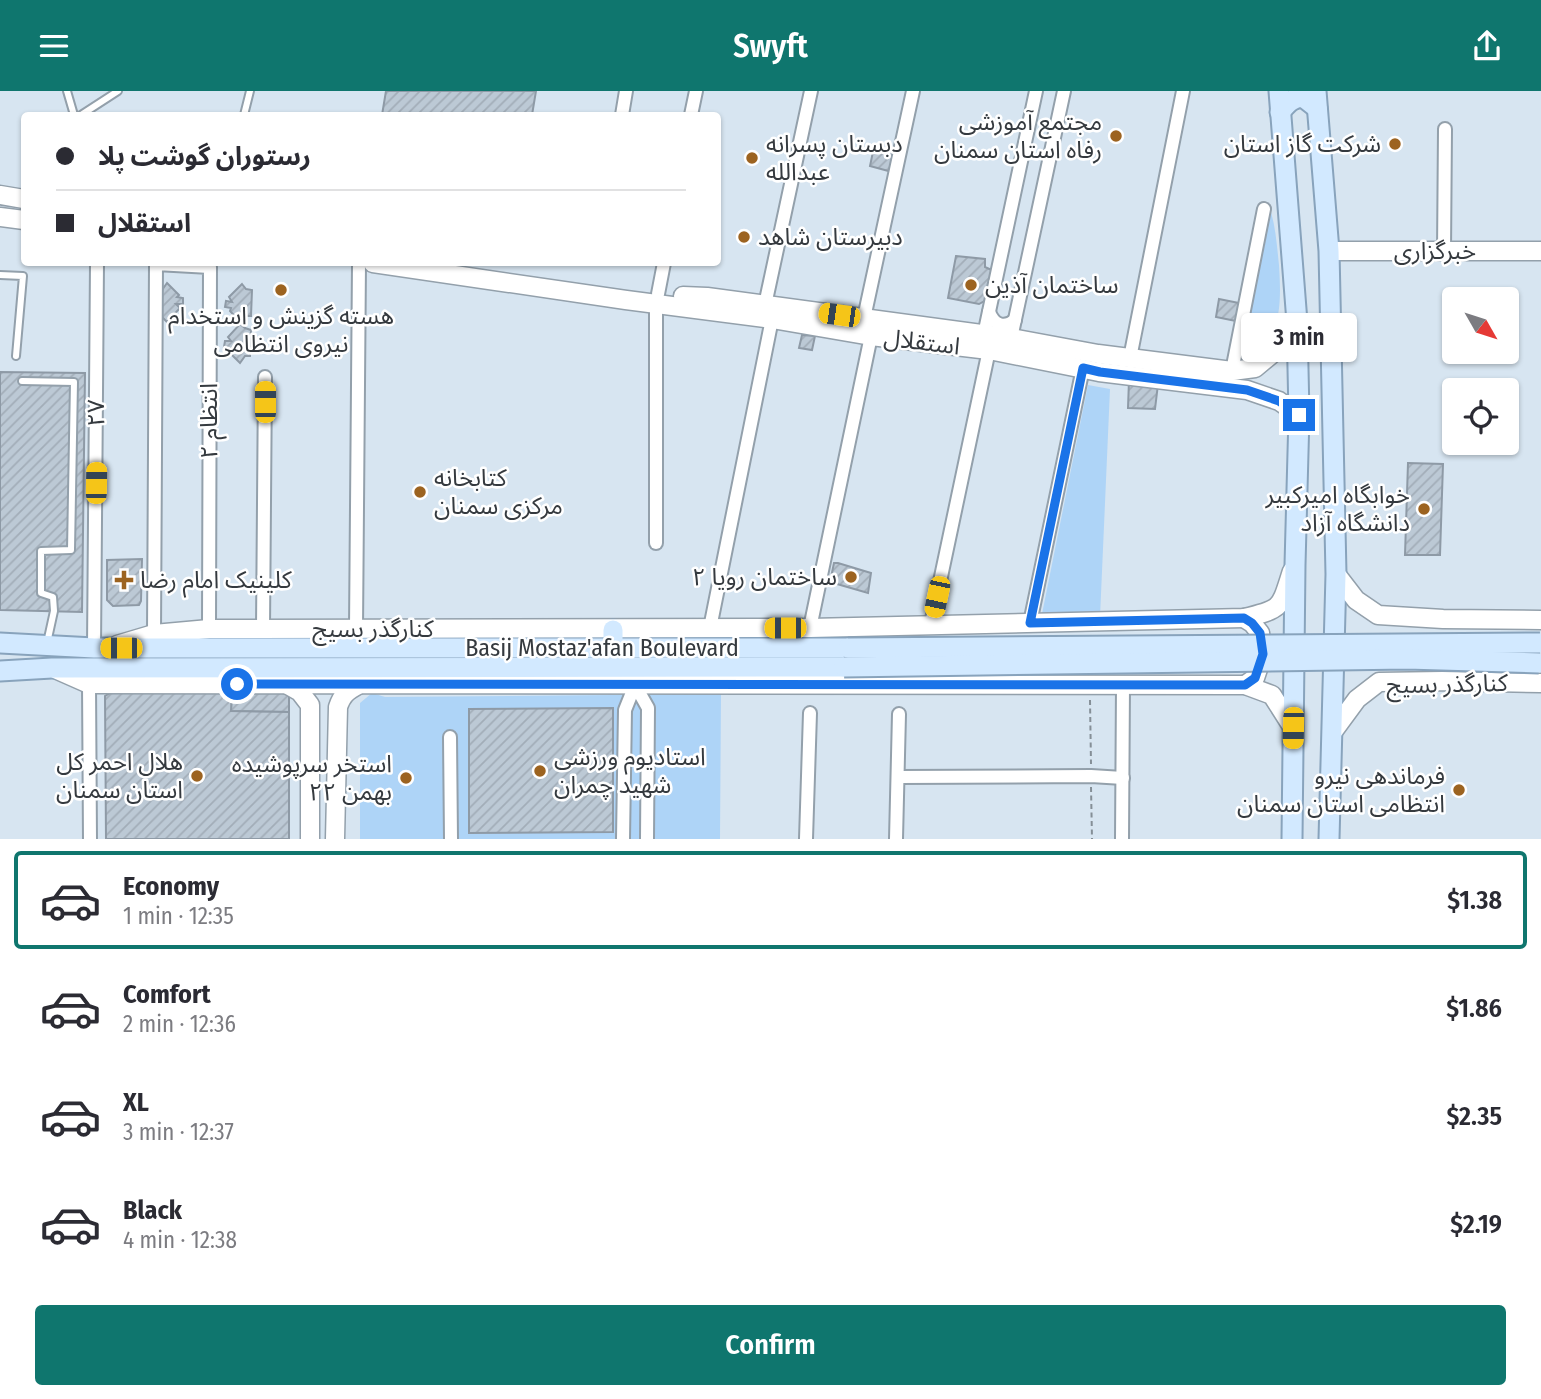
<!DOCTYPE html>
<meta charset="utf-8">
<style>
:root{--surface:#fff;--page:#f7f7f7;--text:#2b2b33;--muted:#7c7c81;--line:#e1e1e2;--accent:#0f766e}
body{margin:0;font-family:"Fira Sans Condensed","Noto Sans Arabic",sans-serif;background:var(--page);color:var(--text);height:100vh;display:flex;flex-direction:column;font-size:26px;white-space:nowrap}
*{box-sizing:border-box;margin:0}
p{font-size:23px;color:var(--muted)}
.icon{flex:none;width:38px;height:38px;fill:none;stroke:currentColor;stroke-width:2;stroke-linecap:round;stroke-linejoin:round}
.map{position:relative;height:748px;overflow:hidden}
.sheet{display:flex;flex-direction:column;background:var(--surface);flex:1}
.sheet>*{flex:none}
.hud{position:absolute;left:21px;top:21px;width:700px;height:154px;border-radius:7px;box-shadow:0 2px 5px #0004;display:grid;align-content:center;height:154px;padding:0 35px;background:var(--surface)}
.needle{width:46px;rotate:129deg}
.tools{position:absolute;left:1442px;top:196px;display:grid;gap:14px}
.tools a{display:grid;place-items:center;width:77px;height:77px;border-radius:7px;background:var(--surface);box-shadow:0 2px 5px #0004;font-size:35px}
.end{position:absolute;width:32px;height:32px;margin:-16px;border:9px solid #1a73e8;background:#fff;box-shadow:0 0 0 4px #fff}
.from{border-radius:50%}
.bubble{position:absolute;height:49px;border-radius:7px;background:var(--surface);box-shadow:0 2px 5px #0004;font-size:23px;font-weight:600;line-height:49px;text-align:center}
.car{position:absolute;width:21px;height:42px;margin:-21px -10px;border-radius:9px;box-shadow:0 0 5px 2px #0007;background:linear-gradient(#f5c518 24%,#345 0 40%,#f5c518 0 76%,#345 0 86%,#f5c518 0)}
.hud b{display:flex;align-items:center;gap:24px;height:66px;font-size:26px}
.hud b+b{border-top:2px solid var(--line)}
.hud i{width:18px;height:18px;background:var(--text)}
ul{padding:12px 0 0;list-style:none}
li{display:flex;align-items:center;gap:21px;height:98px;margin:0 14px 10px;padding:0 21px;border:4px solid transparent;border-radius:7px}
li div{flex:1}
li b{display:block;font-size:26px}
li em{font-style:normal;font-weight:600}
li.current{border-color:var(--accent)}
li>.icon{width:63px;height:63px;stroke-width:1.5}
.cta{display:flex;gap:14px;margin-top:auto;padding:14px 35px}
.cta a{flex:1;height:80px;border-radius:7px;background:var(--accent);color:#fff;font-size:28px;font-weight:600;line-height:80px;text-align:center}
header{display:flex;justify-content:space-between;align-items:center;height:91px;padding:0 35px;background:var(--accent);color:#fff;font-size:32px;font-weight:600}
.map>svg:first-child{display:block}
.park{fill:#aed4f7}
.building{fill:url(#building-hatch);stroke:#8e9aa6;stroke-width:2}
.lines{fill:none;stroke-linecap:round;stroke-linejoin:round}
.lane-casing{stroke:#93a0ab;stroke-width:10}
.street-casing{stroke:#93a0ab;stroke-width:16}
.secondary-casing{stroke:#93a0ab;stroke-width:21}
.primary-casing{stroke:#88a3bc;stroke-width:23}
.path{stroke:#858f97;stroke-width:2;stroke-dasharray:5 3.5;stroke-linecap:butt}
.lane{stroke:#fff;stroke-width:6}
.street{stroke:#fff;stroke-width:12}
.secondary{stroke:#fff;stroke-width:18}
.primary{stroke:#d2e9ff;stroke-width:19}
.primary-bridge-casing{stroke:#88a3bc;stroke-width:23;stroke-linecap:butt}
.primary-bridge{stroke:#d2e9ff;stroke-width:19}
.route{stroke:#1a73e8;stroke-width:9}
.poi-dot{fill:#9c6320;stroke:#fff;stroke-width:2.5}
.labels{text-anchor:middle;stroke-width:5;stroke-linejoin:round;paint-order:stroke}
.poi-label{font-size:24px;fill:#353a3f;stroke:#fff;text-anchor:end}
.street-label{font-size:24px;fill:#353a3f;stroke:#fff}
</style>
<header><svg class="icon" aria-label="menu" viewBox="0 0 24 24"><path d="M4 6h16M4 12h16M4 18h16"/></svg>Swyft<svg class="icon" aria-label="share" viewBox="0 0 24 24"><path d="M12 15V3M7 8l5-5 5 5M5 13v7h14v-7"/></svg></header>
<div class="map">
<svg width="1541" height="748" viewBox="0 0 1541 748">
<defs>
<pattern id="building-hatch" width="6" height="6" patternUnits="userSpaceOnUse" patternTransform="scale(1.75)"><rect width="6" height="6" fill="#bcc9d5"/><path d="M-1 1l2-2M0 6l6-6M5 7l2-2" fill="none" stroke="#a2adb8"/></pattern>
</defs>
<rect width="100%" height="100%" fill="#d7e5f1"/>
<g class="park">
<path d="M1271,121C1276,139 1277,156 1279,174C1281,209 1284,254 1242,266Z"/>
<polygon points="1088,294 1110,298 1100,526 1042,523"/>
<polygon points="372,602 385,606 721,603 720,748 360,748 360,612"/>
</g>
<g class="building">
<polygon points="386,0 536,0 532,24 382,24"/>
<polygon points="874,56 896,62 892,81 870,75"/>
<polygon points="956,165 985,168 985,176 994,180 988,208 979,213 948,207"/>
<polygon points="167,192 179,204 177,206 183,207 183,213 176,213 180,217 167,231 162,226 157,225 157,200 162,199"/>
<polygon points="242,193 246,198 252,199 251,225 246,225 241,232 230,220 231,217 225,216 226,210 232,211 229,206"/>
<polygon points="1219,208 1244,213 1241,231 1216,226"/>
<polygon points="240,233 245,237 251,239 250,265 245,265 240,272 228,260 230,257 224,256 225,250 231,250 228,246"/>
<polygon points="802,244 815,245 812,259 799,257"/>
<polygon points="0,281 85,282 82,521 0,519"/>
<polygon points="1129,289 1158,293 1155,318 1128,317"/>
<polygon points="1408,372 1443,373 1440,464 1405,464"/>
<polygon points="142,468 141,510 139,514 113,515 107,509 107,469"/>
<polygon points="834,472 838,472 871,482 868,502 830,491"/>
<polygon points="232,597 289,601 289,621 231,620"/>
<polygon points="232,597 231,620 289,621 289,748 106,748 105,605 110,602"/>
<polygon points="613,617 613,741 469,742 469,618"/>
</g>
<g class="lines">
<defs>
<g id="lane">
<polyline points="67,0 74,24"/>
<polyline points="81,24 118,0"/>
<polyline points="244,24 250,0"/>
<polyline points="0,184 23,185 16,265"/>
<polyline points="22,290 74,291 71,459 41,460 41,502 53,506 54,520 47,552"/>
</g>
<g id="street">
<polyline points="622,24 626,0"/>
<polyline points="691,24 696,0"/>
<polyline points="1444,160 1445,38"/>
<polyline points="658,203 664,172"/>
<polyline points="656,212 656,452"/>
<polyline points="765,214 811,0"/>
<path d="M989,221C994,234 1004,238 1015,229"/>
<polyline points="864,227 913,0"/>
<polyline points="984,244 1036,0"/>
<polyline points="1011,247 1064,0"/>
<polyline points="1130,267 1183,0"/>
<polyline points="1232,280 1264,118"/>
<polyline points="1030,532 1083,277"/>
<polyline points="931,533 989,259"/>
<polyline points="710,537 772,228"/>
<polyline points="810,537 871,245"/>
<polyline points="263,538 265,286"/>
<polyline points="356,538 359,172"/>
<polyline points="154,543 156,173 210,176 209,538"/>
<polyline points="94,557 97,172"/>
<polyline points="89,593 90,748"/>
<polyline points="635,594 648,617 647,748"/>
<polyline points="450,646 451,748"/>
<polyline points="899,686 1091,685 1123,687"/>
<polyline points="623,748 625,619 635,594"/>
<polyline points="806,748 810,622"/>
<polyline points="896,748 899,623"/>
<polyline points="1122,748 1123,594"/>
</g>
<g id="secondary">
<polyline points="0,104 24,108"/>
<polyline points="0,126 24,129"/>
<polyline points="1329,160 1541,160"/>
<polyline points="373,172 626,209 772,228 871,245 989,259 1099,281 1247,299 1279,310 1299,324"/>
<polyline points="683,205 707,206 1011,247 1098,263 1232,280 1255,277 1279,257 1297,231"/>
<polyline points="1336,483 1356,509 1378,524 1443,528 1541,529"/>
<polyline points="1244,527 1252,532 1260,542 1263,563 1255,587 1245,594"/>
<path d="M117,554L154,543L209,538L810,537L1244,527C1283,518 1280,517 1292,480"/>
<polyline points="55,578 89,593 1245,594 1272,604 1293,637"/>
<polyline points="286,593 300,601 310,614 310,748"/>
<polyline points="1332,642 1357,608 1379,591 1442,590 1541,592"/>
<path d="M335,748L338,616C342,604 347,600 358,594"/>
</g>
<g id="primary">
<polyline points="1279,0 1297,231 1299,324 1295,474 1292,748"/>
<polyline points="1316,0 1329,160 1336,483 1329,748"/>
<path d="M1280,21C1287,13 1291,7 1303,6L1317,17"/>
<polyline points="613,539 613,558"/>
<polyline points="0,552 94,557 848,557"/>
<polyline points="0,580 52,577 844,576"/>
</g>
</defs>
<use href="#lane" class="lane-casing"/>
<use href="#street" class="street-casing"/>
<use href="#secondary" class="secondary-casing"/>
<use href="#primary" class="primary-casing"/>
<g class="path">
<polyline points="1090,609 1091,673"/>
<polyline points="1091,696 1092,748"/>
</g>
<use href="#lane" class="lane"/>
<use href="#street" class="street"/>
<use href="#secondary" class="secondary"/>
<use href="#primary" class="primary"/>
<defs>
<g id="primary-bridge">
<polyline points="848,557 1540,552"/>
<polyline points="844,576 1407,568 1539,572"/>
</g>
</defs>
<use href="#primary-bridge" class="primary-bridge-casing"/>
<use href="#primary-bridge" class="primary-bridge"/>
</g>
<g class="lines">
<polyline class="route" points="237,593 1245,594 1255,587 1263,563 1260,542 1252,532 1244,527 1030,532 1083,277 1100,281 1247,299 1279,310 1299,324"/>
</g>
<g class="poi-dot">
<circle cx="1116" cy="45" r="7"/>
<circle cx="1395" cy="53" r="7"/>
<circle cx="752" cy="67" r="7"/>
<circle cx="744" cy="146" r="7"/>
<circle cx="971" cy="194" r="7"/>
<circle cx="281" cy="199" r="7"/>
<circle cx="420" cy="401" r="7"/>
<circle cx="1424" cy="418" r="7"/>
<circle cx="851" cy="486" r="7"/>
<path d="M120.5 478.5h7v7h7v7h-7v7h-7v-7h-7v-7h7z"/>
<circle cx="540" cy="680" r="7"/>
<circle cx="197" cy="685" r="7"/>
<circle cx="406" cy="687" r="7"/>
<circle cx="1459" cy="699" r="7"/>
</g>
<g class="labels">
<g class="poi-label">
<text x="1102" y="39">مجتمع آموزشی<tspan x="1102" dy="28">رفاه استان سمنان</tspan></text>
<text x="766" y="61" text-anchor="start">دبستان پسرانه<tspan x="766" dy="28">عبدالله</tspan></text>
<text x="1381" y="61">شرکت گاز استان</text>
<text x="758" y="154" text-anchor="start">دبیرستان شاهد</text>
<text x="985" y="202" text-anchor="start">ساختمان آذین</text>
<text x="281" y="233" text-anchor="middle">هسته گزینش و استخدام<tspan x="281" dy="28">نیروی انتظامی</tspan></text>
<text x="434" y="395" text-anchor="start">کتابخانه<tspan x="434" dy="28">مرکزی سمنان</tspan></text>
<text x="1410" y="412">خوابگاه امیرکبیر<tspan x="1410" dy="28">دانشگاه آزاد</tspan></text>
<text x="837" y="494">ساختمان رویا ۲</text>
<text x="140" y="497" text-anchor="start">کلینیک امام رضا</text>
<text x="554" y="674" text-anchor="start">استادیوم ورزشی<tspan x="554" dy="28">شهید چمران</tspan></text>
<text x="183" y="679">هلال احمر کل<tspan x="183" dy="28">استان سمنان</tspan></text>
<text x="392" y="681">استخر سرپوشیده<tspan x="392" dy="28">۲۲ بهمن</tspan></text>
<text x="1445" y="693">فرماندهی نیرو<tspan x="1445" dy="28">انتظامی استان سمنان</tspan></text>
</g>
<g class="street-label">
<text x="1435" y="168">خبرگزاری</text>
<text transform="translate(922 251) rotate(7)" y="8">استقلال</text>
<text transform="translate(96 322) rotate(-90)" y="8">۲۷</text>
<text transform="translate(209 330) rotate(-90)" y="8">انتظام ۲</text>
<text x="373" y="546">کنارگذر بسیج</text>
<text x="602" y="565">Basij Mostaz'afan Boulevard</text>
<text transform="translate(1447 593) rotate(-1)" y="8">کنارگذر بسیج</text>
</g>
</g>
</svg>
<div class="tools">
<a><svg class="needle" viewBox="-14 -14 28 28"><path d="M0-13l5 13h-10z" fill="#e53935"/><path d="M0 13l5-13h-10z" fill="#7c7c81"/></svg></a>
<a><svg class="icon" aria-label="locate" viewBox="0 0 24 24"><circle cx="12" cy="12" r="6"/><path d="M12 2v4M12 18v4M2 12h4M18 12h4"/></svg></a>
</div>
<i class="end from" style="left:237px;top:593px"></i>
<i class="end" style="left:1299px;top:324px"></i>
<div class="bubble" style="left:1241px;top:222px;width:116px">3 min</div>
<i class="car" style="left:839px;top:224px;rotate:278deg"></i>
<i class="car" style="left:265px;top:311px;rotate:0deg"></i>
<i class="car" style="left:96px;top:392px;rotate:1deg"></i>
<i class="car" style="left:937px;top:506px;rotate:192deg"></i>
<i class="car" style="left:785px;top:537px;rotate:270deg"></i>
<i class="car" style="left:121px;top:557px;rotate:270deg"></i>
<i class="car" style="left:1293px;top:637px;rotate:181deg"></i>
<div class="hud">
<b><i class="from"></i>رستوران گوشت پلا</b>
<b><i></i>استقلال</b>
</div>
</div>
<section class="sheet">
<ul>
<li class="current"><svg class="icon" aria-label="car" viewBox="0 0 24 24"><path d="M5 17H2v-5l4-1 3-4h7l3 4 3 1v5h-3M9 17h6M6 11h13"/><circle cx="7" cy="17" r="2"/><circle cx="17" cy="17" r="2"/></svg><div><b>Economy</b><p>1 min · 12:35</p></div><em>$1.38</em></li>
<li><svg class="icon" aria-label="car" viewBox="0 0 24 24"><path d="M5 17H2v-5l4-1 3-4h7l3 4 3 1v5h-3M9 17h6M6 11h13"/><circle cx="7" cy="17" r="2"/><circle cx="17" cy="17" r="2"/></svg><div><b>Comfort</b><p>2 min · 12:36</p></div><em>$1.86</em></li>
<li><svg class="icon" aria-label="car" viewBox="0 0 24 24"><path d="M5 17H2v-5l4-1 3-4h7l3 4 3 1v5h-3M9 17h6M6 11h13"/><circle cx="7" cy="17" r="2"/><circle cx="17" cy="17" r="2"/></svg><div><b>XL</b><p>3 min · 12:37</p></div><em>$2.35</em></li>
<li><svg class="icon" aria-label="car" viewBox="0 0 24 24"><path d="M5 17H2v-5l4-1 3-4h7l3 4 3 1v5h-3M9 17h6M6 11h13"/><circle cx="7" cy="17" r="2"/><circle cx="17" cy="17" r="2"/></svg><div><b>Black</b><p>4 min · 12:38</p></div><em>$2.19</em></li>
</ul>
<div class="cta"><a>Confirm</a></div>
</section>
